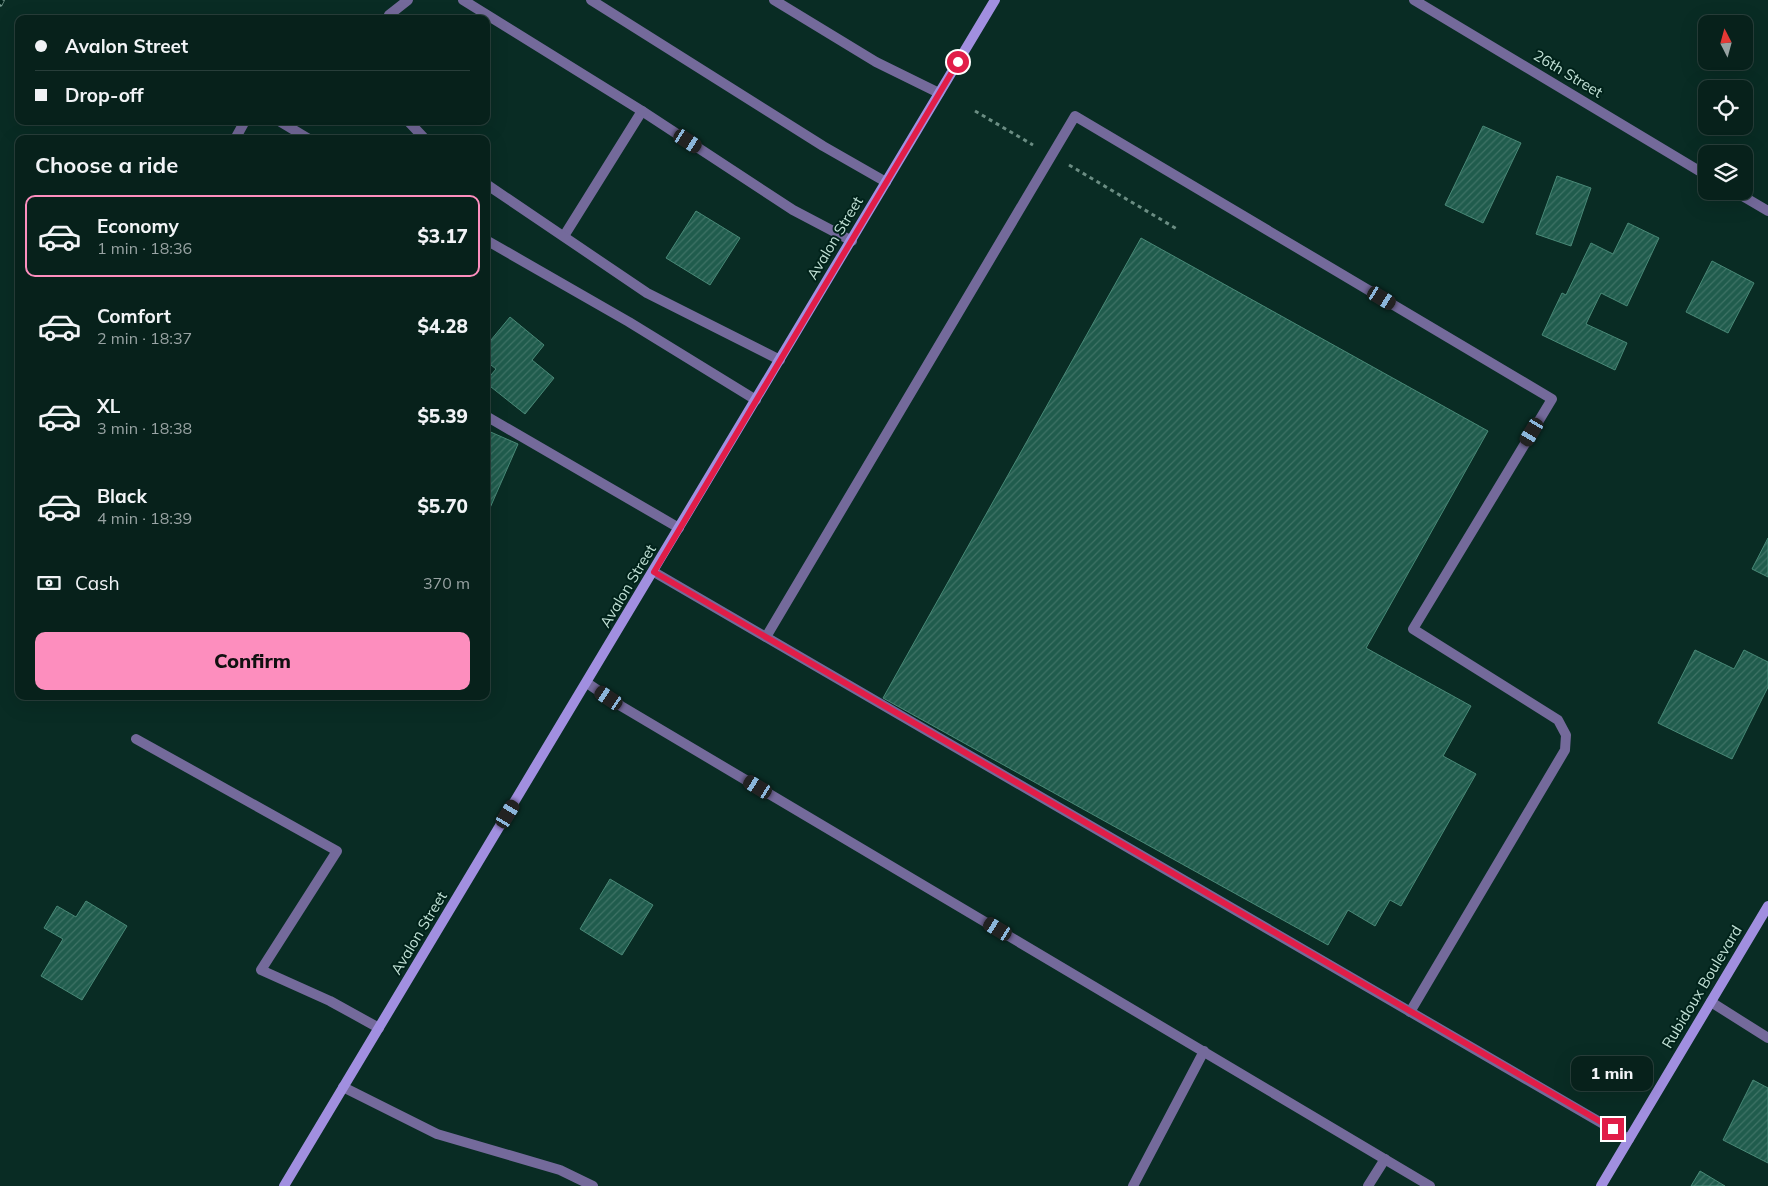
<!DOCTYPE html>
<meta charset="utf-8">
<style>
:root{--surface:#07211b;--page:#102924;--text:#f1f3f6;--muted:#98a3a3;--line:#283e3a;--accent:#fd8ebe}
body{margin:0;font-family:Mulish,sans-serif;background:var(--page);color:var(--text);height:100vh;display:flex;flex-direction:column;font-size:19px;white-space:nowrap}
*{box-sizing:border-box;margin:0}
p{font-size:16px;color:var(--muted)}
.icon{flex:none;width:28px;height:28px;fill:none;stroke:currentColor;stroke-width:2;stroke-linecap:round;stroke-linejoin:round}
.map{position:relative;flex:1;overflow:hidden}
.details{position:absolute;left:15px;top:135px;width:475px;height:565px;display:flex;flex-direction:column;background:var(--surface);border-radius:10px;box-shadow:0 5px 20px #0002,0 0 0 1px var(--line)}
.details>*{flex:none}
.guide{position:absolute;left:15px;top:15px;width:475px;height:110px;border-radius:10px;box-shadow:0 5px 20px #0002,0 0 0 1px var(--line);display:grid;align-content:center;height:110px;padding:0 20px;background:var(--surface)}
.needle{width:32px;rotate:354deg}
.controls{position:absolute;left:1698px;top:15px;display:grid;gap:10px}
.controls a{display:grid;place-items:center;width:55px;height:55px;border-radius:10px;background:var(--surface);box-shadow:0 5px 20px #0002,0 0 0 1px var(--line);font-size:25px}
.end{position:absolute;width:22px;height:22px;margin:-11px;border:6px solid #e11d48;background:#fff;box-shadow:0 0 0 2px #fff}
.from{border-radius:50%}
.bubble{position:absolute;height:35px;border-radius:10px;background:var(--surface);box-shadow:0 5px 20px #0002,0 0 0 1px var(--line);font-size:16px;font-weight:800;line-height:35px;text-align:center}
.car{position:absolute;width:15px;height:30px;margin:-15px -8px;border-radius:6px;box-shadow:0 0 4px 1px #0007;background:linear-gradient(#222 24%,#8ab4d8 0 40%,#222 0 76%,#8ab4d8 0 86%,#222 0)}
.guide b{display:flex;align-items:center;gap:18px;height:48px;font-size:19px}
.guide b+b{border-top:1px solid var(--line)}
.guide i{width:12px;height:12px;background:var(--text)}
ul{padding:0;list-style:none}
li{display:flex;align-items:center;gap:15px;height:82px;margin:0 10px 8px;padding:0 10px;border:2px solid transparent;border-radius:10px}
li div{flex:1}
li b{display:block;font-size:19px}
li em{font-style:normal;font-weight:800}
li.selected{border-color:var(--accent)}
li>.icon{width:45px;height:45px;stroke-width:1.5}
h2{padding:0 20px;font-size:22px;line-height:60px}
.pay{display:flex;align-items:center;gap:12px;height:55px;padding:0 20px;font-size:19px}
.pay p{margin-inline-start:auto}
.primary-button{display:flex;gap:10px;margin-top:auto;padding:10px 20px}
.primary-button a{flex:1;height:58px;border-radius:10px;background:var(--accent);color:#111;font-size:20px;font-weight:800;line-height:58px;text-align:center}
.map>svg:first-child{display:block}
.building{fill:url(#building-hatch);stroke:#498977}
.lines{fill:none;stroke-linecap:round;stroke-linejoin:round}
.path{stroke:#6b8d83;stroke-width:3;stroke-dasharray:4 4;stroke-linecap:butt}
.lane{stroke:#746a9b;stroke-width:10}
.street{stroke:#746a9b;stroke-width:10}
.secondary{stroke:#a18fe0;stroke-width:10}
.rail-casing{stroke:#77988e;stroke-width:5.5}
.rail{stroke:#00221a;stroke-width:4;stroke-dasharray:11;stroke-linecap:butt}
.route{stroke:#e11d48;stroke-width:6}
.labels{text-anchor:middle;stroke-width:4;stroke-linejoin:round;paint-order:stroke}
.street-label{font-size:15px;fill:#c1e1d6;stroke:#00221a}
</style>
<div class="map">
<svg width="1768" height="1186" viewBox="0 0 1768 1186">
<defs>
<pattern id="building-hatch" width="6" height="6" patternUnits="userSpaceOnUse" patternTransform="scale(1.25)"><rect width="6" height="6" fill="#205c4d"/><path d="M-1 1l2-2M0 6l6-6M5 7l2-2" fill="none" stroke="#3f7366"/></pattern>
</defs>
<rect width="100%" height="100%" fill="#092c24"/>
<g class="building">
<polygon points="1483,126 1521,143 1483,223 1445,205"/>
<polygon points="1557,176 1591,188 1571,246 1536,234"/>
<polygon points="696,211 740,238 710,285 666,258"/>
<polygon points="1628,223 1659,238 1627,306 1601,293 1586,324 1627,343 1615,370 1542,335 1562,293 1566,295 1591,243 1613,254"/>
<polygon points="1141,238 1488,431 1366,648 1471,706 1443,756 1476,774 1401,906 1390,900 1375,926 1348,910 1328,945 883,698"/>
<polygon points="1712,261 1754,283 1728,333 1686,312"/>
<polygon points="510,317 544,345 532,360 554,378 525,414 486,383 486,381 496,369 486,361 486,346"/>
<polygon points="486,430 518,444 486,517"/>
<polygon points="1768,538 1768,577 1752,569"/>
<polygon points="1695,650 1734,669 1744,650 1768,662 1768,687 1732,759 1658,723"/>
<polygon points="610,879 653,905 622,955 580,929"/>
<polygon points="86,901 127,926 82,1000 41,976 63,939 44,928 57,906 76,917"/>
<polygon points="1753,1080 1768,1088 1768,1163 1723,1140"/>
<polygon points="1700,1171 1725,1186 1691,1186"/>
</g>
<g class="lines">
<g class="path">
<polyline points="975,111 1033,145"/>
<polyline points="1069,165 1177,229"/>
</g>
<g class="lane">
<polyline points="463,0 642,111 564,236"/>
<polyline points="591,0 823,146 886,182"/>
<polyline points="774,0 876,62 939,93"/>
<polyline points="387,19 389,15 408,0"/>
<polyline points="642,111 793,210 852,241"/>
<polyline points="279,121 309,139"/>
<polyline points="408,121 425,139"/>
<polyline points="235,139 245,121"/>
<polyline points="486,184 647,293 780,360"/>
<polyline points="486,240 629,322 756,400"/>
<polyline points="486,416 679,528"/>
<polyline points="654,572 1629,1139"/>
<polyline points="766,637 1075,116 1552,399 1413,629 1558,720 1566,735 1565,750 1410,1012"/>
<polyline points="587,683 621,706 1430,1186"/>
<polyline points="136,739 337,851 261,970 330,1001 379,1028"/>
<polyline points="1711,1002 1768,1038"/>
<polyline points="343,1087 437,1134 560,1170 593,1186"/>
<polyline points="1133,1186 1204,1051"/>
<polyline points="1368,1186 1385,1159"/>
</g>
<g class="street">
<polyline points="1414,0 1706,175"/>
<polyline points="1734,191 1768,211"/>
</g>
<g class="secondary">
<polyline points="284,1186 995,0"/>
<polyline points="1601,1186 1768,906"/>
</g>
<defs>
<polyline id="rail" points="0,4 2,0"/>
</defs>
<use href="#rail" class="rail-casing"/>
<use href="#rail" class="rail"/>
</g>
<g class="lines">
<polyline class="route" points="958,62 654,572 1613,1129"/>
</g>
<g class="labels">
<g class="street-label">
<text transform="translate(1568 74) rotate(31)" y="5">26th Street</text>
<text transform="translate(835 238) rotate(-59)" y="5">Avalon Street</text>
<text transform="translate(628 586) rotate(-59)" y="5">Avalon Street</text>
<text transform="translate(419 933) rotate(-59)" y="5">Avalon Street</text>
<text transform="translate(1702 987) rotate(-59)" y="5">Rubidoux Boulevard</text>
</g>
</g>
</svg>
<div class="controls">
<a><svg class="needle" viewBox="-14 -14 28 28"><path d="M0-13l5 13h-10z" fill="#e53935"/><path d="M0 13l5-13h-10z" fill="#98a3a3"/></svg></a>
<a><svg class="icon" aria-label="locate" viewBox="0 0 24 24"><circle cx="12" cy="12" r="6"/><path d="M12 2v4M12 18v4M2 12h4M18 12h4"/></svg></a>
<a><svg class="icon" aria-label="layers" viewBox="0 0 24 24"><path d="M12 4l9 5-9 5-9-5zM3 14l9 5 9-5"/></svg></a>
</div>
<i class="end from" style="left:958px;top:62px"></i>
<i class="end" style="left:1613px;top:1129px"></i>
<div class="bubble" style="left:1571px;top:1056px;width:82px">1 min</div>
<i class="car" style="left:688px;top:141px;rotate:123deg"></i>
<i class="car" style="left:1382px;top:298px;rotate:121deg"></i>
<i class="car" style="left:1532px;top:432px;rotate:211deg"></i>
<i class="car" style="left:609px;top:698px;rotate:304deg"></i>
<i class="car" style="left:758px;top:787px;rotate:301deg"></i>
<i class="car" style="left:508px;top:814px;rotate:31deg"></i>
<i class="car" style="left:998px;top:929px;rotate:301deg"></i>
<div class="guide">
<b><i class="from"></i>Avalon Street</b>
<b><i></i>Drop-off</b>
</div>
<section class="details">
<h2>Choose a ride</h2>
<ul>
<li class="selected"><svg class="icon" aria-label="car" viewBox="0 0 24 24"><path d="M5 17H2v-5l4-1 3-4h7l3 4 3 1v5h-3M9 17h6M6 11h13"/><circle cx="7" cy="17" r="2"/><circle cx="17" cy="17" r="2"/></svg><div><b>Economy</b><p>1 min · 18:36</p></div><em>$3.17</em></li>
<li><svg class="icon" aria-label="car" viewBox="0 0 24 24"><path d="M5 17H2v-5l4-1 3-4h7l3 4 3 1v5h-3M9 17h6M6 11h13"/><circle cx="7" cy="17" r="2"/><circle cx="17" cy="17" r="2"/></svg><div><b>Comfort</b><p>2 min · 18:37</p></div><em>$4.28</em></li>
<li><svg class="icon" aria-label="car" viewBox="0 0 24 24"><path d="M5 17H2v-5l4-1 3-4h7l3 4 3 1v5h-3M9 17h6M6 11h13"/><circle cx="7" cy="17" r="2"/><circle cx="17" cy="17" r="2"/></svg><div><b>XL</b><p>3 min · 18:38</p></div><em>$5.39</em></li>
<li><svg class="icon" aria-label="car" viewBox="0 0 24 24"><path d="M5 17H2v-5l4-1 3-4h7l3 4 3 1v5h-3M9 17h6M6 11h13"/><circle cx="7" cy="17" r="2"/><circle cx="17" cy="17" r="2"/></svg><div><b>Black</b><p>4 min · 18:39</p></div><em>$5.70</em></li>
</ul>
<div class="pay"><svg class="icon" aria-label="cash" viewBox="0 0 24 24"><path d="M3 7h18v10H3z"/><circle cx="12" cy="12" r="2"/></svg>Cash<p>370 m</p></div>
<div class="primary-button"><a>Confirm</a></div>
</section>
</div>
